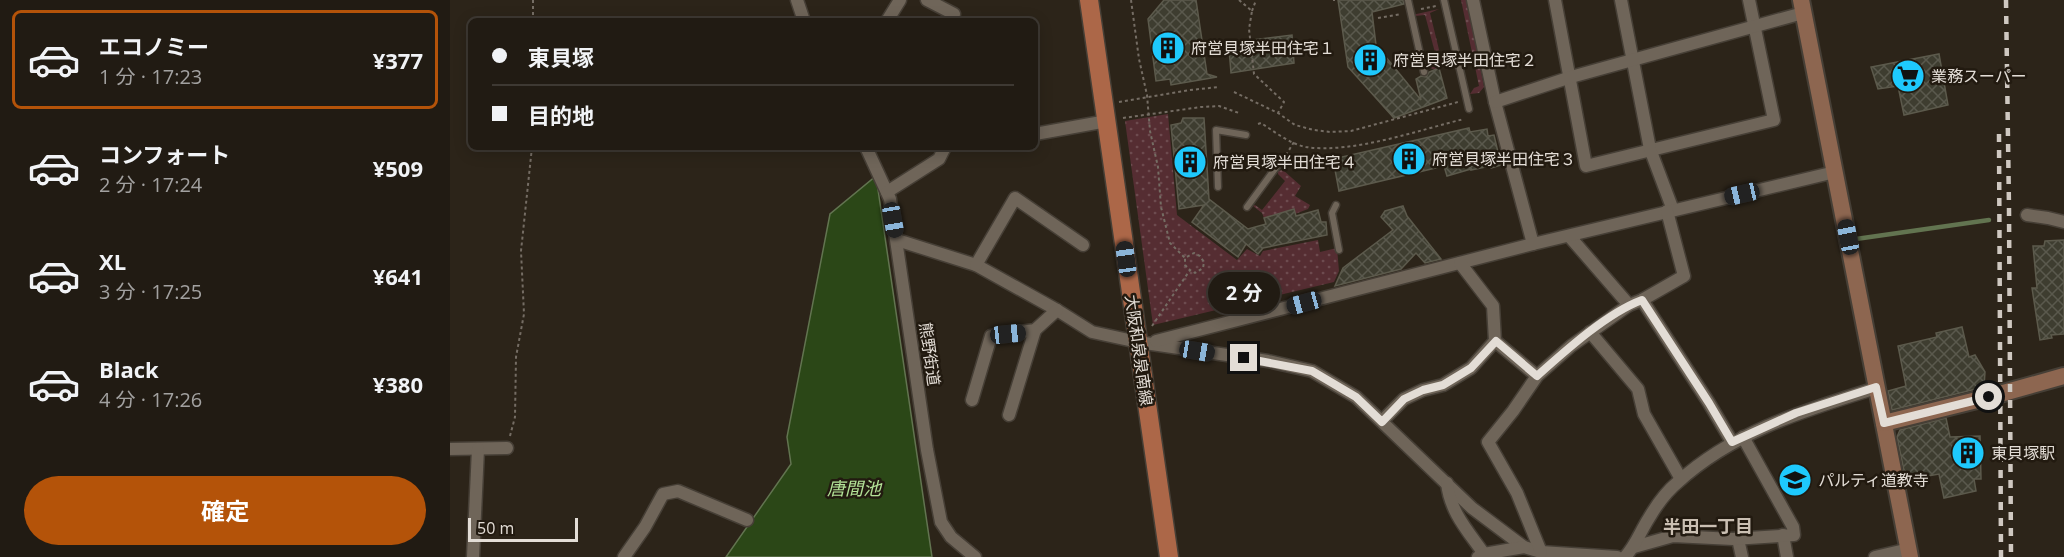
<!DOCTYPE html>
<html lang="ja">
<meta charset="utf-8">
<style>
:root{--surface:#211b13;--page:#2d2821;--text:#f1f3f6;--muted:#a2a1a0;--line:#3e3933;--accent:#b45309}
body{margin:0;font-family:"Open Sans","Noto Sans JP",sans-serif;background:var(--page);color:var(--text);height:100vh;display:flex;flex-direction:column;font-size:22px;white-space:nowrap}
*{box-sizing:border-box;margin:0}
p{font-size:20px;color:var(--muted)}
.icon{flex:none;width:33px;height:33px;fill:none;stroke:currentColor;stroke-width:2;stroke-linecap:round;stroke-linejoin:round}
.map{position:relative;flex:1;overflow:hidden}
.drawer{display:flex;flex-direction:column;background:var(--surface);width:450px}
.drawer>*{flex:none}
.guide{position:absolute;left:18px;top:18px;width:570px;height:132px;border-radius:9px;box-shadow:0 3px 15px #0003,0 0 0 2px var(--line);display:grid;align-content:center;height:132px;padding:0 24px;background:var(--surface)}
.scale{position:absolute;left:18px;bottom:15px;width:110px;box-sizing:border-box;padding-left:6px;border:3px solid #e3ddd6;border-top:0;font-size:16px;line-height:21px;white-space:nowrap;color:#e3ddd6;-webkit-text-stroke:4px #221a10;paint-order:stroke}
.end{position:absolute;width:27px;height:27px;margin:-14px;border:8px solid #e3ddd6;background:#111;box-shadow:0 0 0 3px #111}
.from{border-radius:50%}
.bubble{position:absolute;height:42px;border-radius:21px;background:var(--surface);box-shadow:0 3px 15px #0003,0 0 0 2px var(--line);font-size:20px;font-weight:700;line-height:42px;text-align:center}
.car{position:absolute;width:18px;height:36px;margin:-18px -9px;border-radius:8px;box-shadow:0 0 4px 2px #0007;background:linear-gradient(#222 24%,#8ab4d8 0 40%,#222 0 76%,#8ab4d8 0 86%,#222 0)}
.guide b{display:flex;align-items:center;gap:21px;height:57px;font-size:22px}
.guide b+b{border-top:2px solid var(--line)}
.guide i{width:15px;height:15px;background:var(--text)}
ul{padding:10px 0 0;list-style:none}
li{display:flex;align-items:center;gap:18px;height:99px;margin:0 12px 9px;padding:0 12px;border:3px solid transparent;border-radius:9px}
li div{flex:1}
li b{display:block;font-size:22px}
li em{font-style:normal;font-weight:700}
li.on{border-color:var(--accent)}
li>.icon{width:54px;height:54px;stroke-width:1.5}
.cta{display:flex;gap:12px;margin-top:auto;padding:12px 24px}
.cta a{flex:1;height:69px;border-radius:36px;background:var(--accent);color:#fff;font-size:24px;font-weight:700;line-height:69px;text-align:center}
main{display:flex;flex:1;min-height:0}
.map>svg:first-child{display:block}
.grass{fill:url(#grass-dots)}
.water{fill:#2b4717;stroke:#627450;stroke-width:1.5}
.lines{fill:none;stroke-linecap:round;stroke-linejoin:round}
.stream{stroke:#627450;stroke-width:4.5}
.building{fill:url(#building-cross-hatch);stroke:#5c5a4c;stroke-width:1.5}
.lane-casing{stroke:#463f36;stroke-width:9}
.street-casing{stroke:#463f36;stroke-width:15}
.secondary-casing{stroke:#463f36;stroke-width:20}
.primary-casing{stroke:#463f36;stroke-width:21}
.path{stroke:#756d64;stroke-width:2;stroke-dasharray:3 3;stroke-linecap:butt}
.lane{stroke:#6f6559;stroke-width:6}
.street{stroke:#6f6559;stroke-width:12}
.secondary{stroke:#8d6650;stroke-width:16}
.primary{stroke:#ac6748;stroke-width:18}
.rail{stroke:#cfc8c1;stroke-width:4.5;stroke-dasharray:8 8;stroke-linecap:butt}
.route{stroke:#e3ddd6;stroke-width:8}
.labels{text-anchor:middle;stroke-width:5;stroke-linejoin:round;paint-order:stroke}
.poi-label{font-size:16px;fill:#e3ddd6;stroke:#221a10;text-anchor:start}
.street-label{font-size:16px;fill:#e3ddd6;stroke:#221a10}
.water-label{font-size:18px;font-style:italic;fill:#b3e297;stroke:#221a10}
.neighbourhood-label{font-size:18px;font-weight:bold;fill:#cabfb2;stroke:#221a10}
</style>
<main>
<section class="drawer">
<ul>
<li class="on"><svg class="icon" aria-label="car" viewBox="0 0 24 24"><path d="M5 17H2v-5l4-1 3-4h7l3 4 3 1v5h-3M9 17h6M6 11h13"/><circle cx="7" cy="17" r="2"/><circle cx="17" cy="17" r="2"/></svg><div><b>エコノミー</b><p>1 分 · 17:23</p></div><em>¥377</em></li>
<li><svg class="icon" aria-label="car" viewBox="0 0 24 24"><path d="M5 17H2v-5l4-1 3-4h7l3 4 3 1v5h-3M9 17h6M6 11h13"/><circle cx="7" cy="17" r="2"/><circle cx="17" cy="17" r="2"/></svg><div><b>コンフォート</b><p>2 分 · 17:24</p></div><em>¥509</em></li>
<li><svg class="icon" aria-label="car" viewBox="0 0 24 24"><path d="M5 17H2v-5l4-1 3-4h7l3 4 3 1v5h-3M9 17h6M6 11h13"/><circle cx="7" cy="17" r="2"/><circle cx="17" cy="17" r="2"/></svg><div><b>XL</b><p>3 分 · 17:25</p></div><em>¥641</em></li>
<li><svg class="icon" aria-label="car" viewBox="0 0 24 24"><path d="M5 17H2v-5l4-1 3-4h7l3 4 3 1v5h-3M9 17h6M6 11h13"/><circle cx="7" cy="17" r="2"/><circle cx="17" cy="17" r="2"/></svg><div><b>Black</b><p>4 分 · 17:26</p></div><em>¥380</em></li>
</ul>
<div class="cta"><a>確定</a></div>
</section>
<div class="map">
<svg width="1614" height="557" viewBox="0 0 1614 557">
<defs>
<pattern id="grass-dots" width="8" height="8" patternUnits="userSpaceOnUse" patternTransform="scale(1.5)"><rect width="8" height="8" fill="#552d32"/><path d="M2 2h.1M6 6h.1" fill="none" stroke="#6d4b4f" stroke-width="1.8" stroke-linecap="round"/></pattern>
<pattern id="building-cross-hatch" width="8" height="8" patternUnits="userSpaceOnUse" patternTransform="scale(1.5)"><rect width="8" height="8" fill="#3e3d30"/><path d="M0 0l8 8M0 8l8-8" fill="none" stroke="#5a594d"/></pattern>
</defs>
<rect width="100%" height="100%" fill="#2c2419"/>
<g class="grass">
<polygon points="1011,0 1017,0 1034,87 1029,93 1020,94 1024,88 1029,86"/>
<polygon points="989,9 980,13 993,66 985,70 977,66 978,63 987,60 975,15 965,16 962,15"/>
<polygon points="718,114 727,215 787,260 797,249 810,256 813,251 868,240 870,252 887,248 889,271 884,282 703,325 675,121"/>
<polygon points="833,170 851,186 845,196 860,205 858,209 845,214 844,209 814,218 812,213 803,206 805,205 812,210 835,181 828,174 828,171"/>
</g>
<polygon class="water" points="426,176 482,557 276,557 341,464 337,437 380,214"/>
<g class="lines">
<polyline class="stream" points="1406,239 1539,220"/>
</g>
<g class="building">
<polygon points="714,0 746,0 757,74 767,77 721,85 720,79 706,81 698,19"/>
<polygon points="888,0 953,0 954,4 922,12 926,45 971,100 966,79 971,76 976,77 979,72 989,68 997,98 944,118 898,67"/>
<polygon points="842,35 844,63 781,73 779,49 803,46 803,40"/>
<polygon points="1489,54 1498,105 1454,115 1448,86 1428,89 1421,67"/>
<polygon points="733,118 754,118 759,199 798,229 816,224 814,218 844,209 846,216 868,210 871,222 876,222 877,235 813,248 808,254 796,244 788,257 742,222 754,205 729,209 721,125 731,123"/>
<polygon points="1019,128 1020,132 1037,129 1038,136 1044,135 1051,165 1041,168 1040,166 1021,170 1021,169 997,176 994,166 889,191 883,159"/>
<polygon points="953,206 957,216 991,259 975,263 966,253 951,269 885,286 893,268 943,230 931,217 935,211"/>
<polygon points="1614,240 1614,334 1601,335 1602,338 1590,340 1582,288 1587,288 1583,246 1594,246 1595,241"/>
<polygon points="1512,327 1519,357 1525,355 1535,372 1534,387 1442,410 1438,391 1456,386 1448,346 1487,337 1486,333"/>
<polygon points="1496,418 1500,437 1530,436 1531,479 1524,479 1526,491 1494,498 1489,474 1456,480 1447,437 1450,430"/>
</g>
<g class="lines">
<defs>
<g id="lane">
<polyline points="958,0 974,72"/>
<polyline points="994,0 1019,109"/>
<polyline points="768,187 766,130 796,135"/>
<polyline points="886,205 882,213 889,250"/>
<polyline points="797,207 830,162"/>
</g>
<g id="street">
<polyline points="347,0 354,21"/>
<polyline points="477,0 504,14"/>
<polyline points="1023,0 1045,102 1083,244"/>
<polyline points="1105,0 1136,166 1324,120 1299,0"/>
<polyline points="1171,0 1200,149 1223,210"/>
<polyline points="437,21 450,0"/>
<polyline points="1045,102 1121,77 1353,13"/>
<polyline points="585,134 657,121"/>
<polyline points="416,147 440,199 477,450 491,522 501,537 525,557"/>
<polyline points="437,192 489,159 495,147"/>
<polyline points="1577,215 1598,218 1614,222"/>
<polyline points="1120,237 1179,305"/>
<polyline points="447,240 526,265 607,310 642,332 688,342 818,361 862,371 906,397 1022,508 1074,547 1091,552 1167,557"/>
<polyline points="526,265 565,198 633,245"/>
<polyline points="1192,300 1259,403 1282,442"/>
<polyline points="1140,332 1188,389 1194,414 1231,479"/>
<polyline points="706,341 1083,244 1385,172"/>
<polyline points="1045,341 1087,376"/>
<polyline points="522,400 541,336 585,330 607,310"/>
<polyline points="559,415 585,330"/>
<polyline points="932,421 954,399 973,390 993,385 1021,368 1045,341 1043,306 1010,263"/>
<polyline points="0,449 57,448"/>
<path d="M997,483C1000,512 1018,531 1034,554"/>
<polyline points="1333,535 1337,557"/>
<polyline points="1288,539 1292,557"/>
<polyline points="1184,547 1223,536 1283,539 1344,535 1343,527 1293,437"/>
<polyline points="1091,552 1067,493 1038,442 1063,411 1087,376 1121,346 1179,305 1192,300 1234,276 1217,211"/>
<polyline points="23,557 28,449"/>
<polyline points="174,557 195,527 213,494 228,491 297,520"/>
<polyline points="1028,557 1034,554 1074,547"/>
<path d="M1175,557C1186,545 1190,532 1199,518C1206,506 1217,491 1228,482C1284,431 1356,410 1426,388"/>
<polyline points="1425,557 1459,549"/>
</g>
<g id="secondary">
<polyline points="1351,0 1460,557"/>
<polyline points="1434,423 1539,397 1614,376"/>
</g>
<polyline id="primary" points="639,0 719,557"/>
</defs>
<use href="#lane" class="lane-casing"/>
<use href="#street" class="street-casing"/>
<use href="#secondary" class="secondary-casing"/>
<use href="#primary" class="primary-casing"/>
<g class="path">
<polyline points="83,0 83,21"/>
<polyline points="681,0 689,59 697,95 700,131 708,167 711,207 720,243 735,258"/>
<polyline points="789,0 802,11 799,29 804,74 834,102 828,113"/>
<polyline points="884,0 884,1"/>
<polyline points="971,9 986,6"/>
<polyline points="802,11 806,0"/>
<polyline points="928,18 951,14"/>
<polyline points="784,92 828,113 845,125 864,130 880,132 901,131 1008,102"/>
<polyline points="669,102 740,90 769,87"/>
<polyline points="673,118 751,107 769,106 789,113"/>
<path d="M808,124L811,123C825,132 840,144 856,147C902,154 969,130 1014,119"/>
<polyline points="836,155 844,142"/>
<polyline points="702,326 740,270 735,265 735,258 744,253 750,256 754,262 753,268 745,273 740,270"/>
<polyline points="60,436 65,417 66,357 74,314 71,251 82,147"/>
</g>
<use href="#lane" class="lane"/>
<use href="#street" class="street"/>
<use href="#secondary" class="secondary"/>
<use href="#primary" class="primary"/>
<g class="rail">
<polyline points="1556,0 1559,208 1561,557"/>
<polyline points="1549,134 1551,557"/>
</g>
</g>
<g class="lines">
<path class="route" d="M794,358L862,371L906,397L932,422L954,399L973,390L993,385L1021,368L1046,341L1087,376C1115,351 1157,313 1192,300L1259,403L1282,442L1346,413L1426,387L1434,423L1539,397"/>
</g>
<defs>
<symbol id="building-disc" viewBox="-11 -11 22 22"><circle r="9.5" fill="#1ec9fd" stroke="#221a10"/><path d="M-4-6H4V6H1V3H-1V6H-4ZM-2.5-4.3h1.7v1.8h-1.7ZM.8-4.3h1.7v1.8H.8ZM-2.5-1h1.7V.8h-1.7ZM.8-1h1.7V.8H.8Z" fill="#111"/></symbol>
<symbol id="supermarket-disc" viewBox="-11 -11 22 22"><circle r="9.5" fill="#1ec9fd" stroke="#221a10"/><path d="M-6-5.5h2.5l.6 2H6L4.5 2H-2.5L-4.4-4H-6ZM-1.5 3.2a1.3 1.3 0 1 0 .1 0ZM3 3.2a1.3 1.3 0 1 0 .1 0Z" fill="#111"/></symbol>
<symbol id="school-disc" viewBox="-11 -11 22 22"><circle r="9.5" fill="#1ec9fd" stroke="#221a10"/><path d="M0-5L7-2L0 1L-7-2ZM-4 1L0 2.5L4 1V4Q0 6-4 4Z" fill="#111"/></symbol>
</defs>
<g fill-rule="evenodd">
<use href="#building-disc" x="699" y="29" width="38" height="38"/>
<use href="#building-disc" x="901" y="41" width="38" height="38"/>
<use href="#supermarket-disc" x="1439" y="57" width="38" height="38"/>
<use href="#building-disc" x="940" y="140" width="38" height="38"/>
<use href="#building-disc" x="721" y="143" width="38" height="38"/>
<use href="#building-disc" x="1499" y="434" width="38" height="38"/>
<use href="#school-disc" x="1326" y="461" width="38" height="38"/>
</g>
<g class="labels">
<g class="poi-label">
<text x="741" y="54">府営貝塚半田住宅１</text>
<text x="943" y="66">府営貝塚半田住宅２</text>
<text x="1481" y="82">業務スーパー</text>
<text x="982" y="165">府営貝塚半田住宅３</text>
<text x="763" y="168">府営貝塚半田住宅４</text>
<text x="1541" y="459">東貝塚駅</text>
<text x="1368" y="486">パルティ道教寺</text>
</g>
<g class="street-label">
<text transform="translate(689 350) rotate(82)" y="6">大阪和泉泉南線</text>
<text transform="translate(480 354) rotate(82)" y="6">熊野街道</text>
</g>
<g class="water-label">
<text x="404" y="495">唐間池</text>
</g>
<g class="neighbourhood-label">
<text x="1258" y="533">半田一丁目</text>
</g>
</g>
</svg>
<div class="scale">50 m</div>
<i class="end from" style="left:1539px;top:397px"></i>
<i class="end" style="left:794px;top:358px"></i>
<div class="bubble" style="left:758px;top:272px;width:72px">2 分</div>
<i class="car" style="left:1292px;top:194px;rotate:257deg"></i>
<i class="car" style="left:443px;top:220px;rotate:170deg"></i>
<i class="car" style="left:1398px;top:237px;rotate:349deg"></i>
<i class="car" style="left:676px;top:259px;rotate:352deg"></i>
<i class="car" style="left:854px;top:303px;rotate:255deg"></i>
<i class="car" style="left:558px;top:334px;rotate:84deg"></i>
<i class="car" style="left:747px;top:351px;rotate:99deg"></i>
<div class="guide">
<b><i class="from"></i>東貝塚</b>
<b><i></i>目的地</b>
</div>
</div>
</main>
